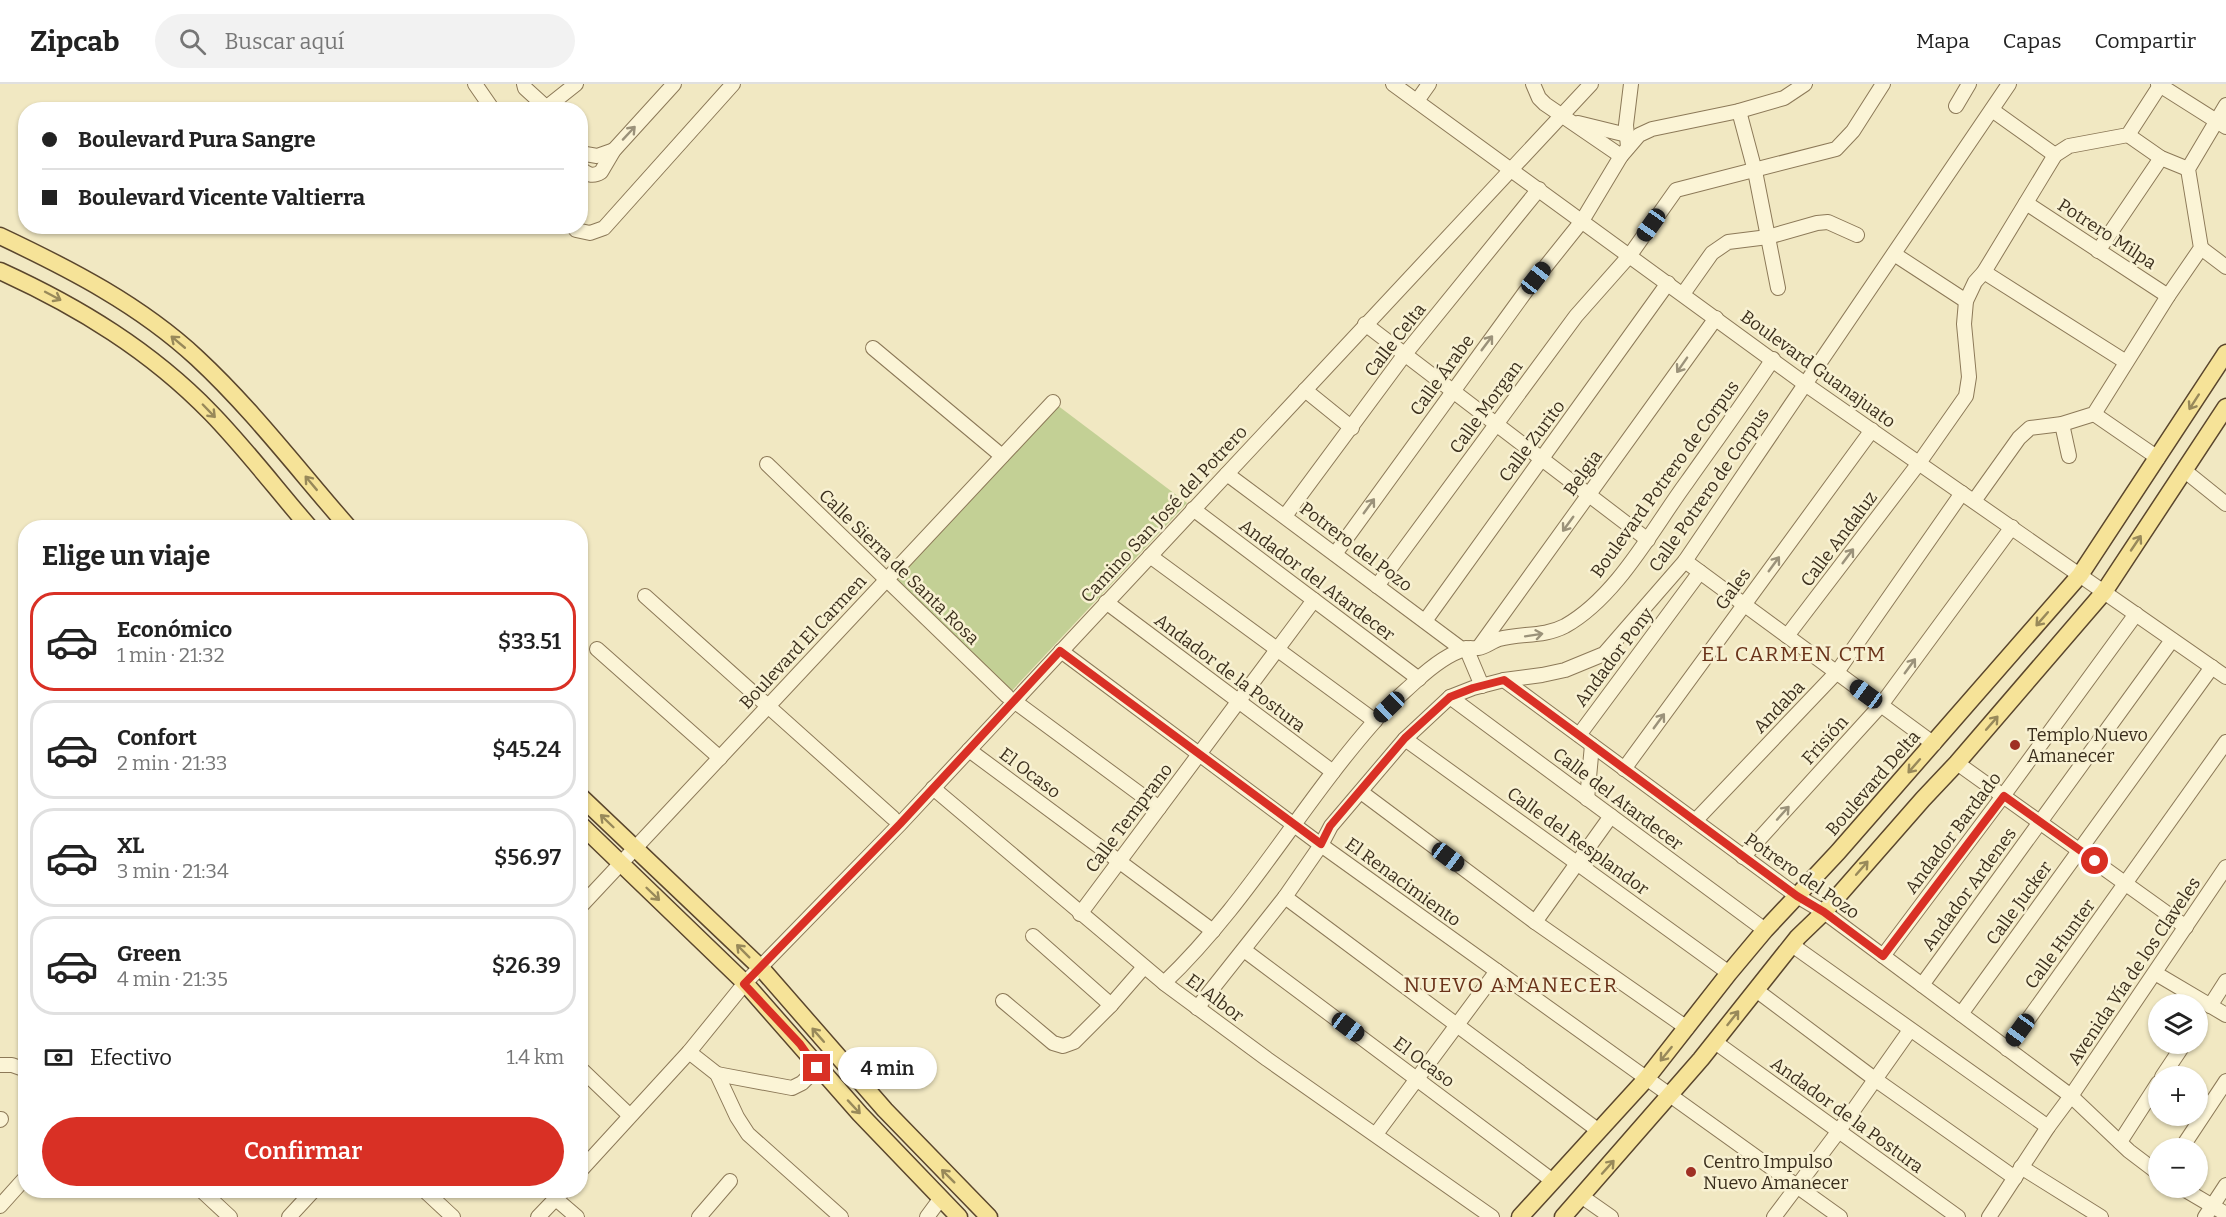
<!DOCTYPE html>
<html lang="es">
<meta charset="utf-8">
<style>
:root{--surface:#fff;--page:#f2f2f2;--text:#222;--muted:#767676;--line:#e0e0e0;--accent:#d93025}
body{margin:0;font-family:Bitter,serif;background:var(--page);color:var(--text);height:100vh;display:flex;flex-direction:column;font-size:22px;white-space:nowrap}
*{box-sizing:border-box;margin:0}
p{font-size:20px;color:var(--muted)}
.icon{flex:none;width:33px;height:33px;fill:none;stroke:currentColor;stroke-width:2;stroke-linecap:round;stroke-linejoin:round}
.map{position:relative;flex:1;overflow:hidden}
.sheet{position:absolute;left:18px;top:436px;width:570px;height:678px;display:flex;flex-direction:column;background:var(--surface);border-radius:24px;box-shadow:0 2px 4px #0004}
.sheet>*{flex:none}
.hud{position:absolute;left:18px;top:18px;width:570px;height:132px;border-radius:24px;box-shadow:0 2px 4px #0004;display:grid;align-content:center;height:132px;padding:0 24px;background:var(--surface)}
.buttons{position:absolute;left:2148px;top:910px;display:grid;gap:12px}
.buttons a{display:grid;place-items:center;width:60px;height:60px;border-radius:50%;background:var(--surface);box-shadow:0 2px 4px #0004;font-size:30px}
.end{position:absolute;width:27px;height:27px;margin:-14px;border:8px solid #d93025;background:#fff;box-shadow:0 0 0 3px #fff}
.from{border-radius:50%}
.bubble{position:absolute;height:42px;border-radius:21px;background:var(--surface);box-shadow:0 2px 4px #0004;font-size:20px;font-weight:600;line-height:42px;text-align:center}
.car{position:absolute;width:18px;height:36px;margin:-18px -9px;border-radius:8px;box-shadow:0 0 4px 2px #0007;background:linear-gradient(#222 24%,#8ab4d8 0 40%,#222 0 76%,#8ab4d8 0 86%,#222 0)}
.hud b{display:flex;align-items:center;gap:21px;height:57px;font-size:22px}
.hud b+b{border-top:2px solid var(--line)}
.hud i{width:15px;height:15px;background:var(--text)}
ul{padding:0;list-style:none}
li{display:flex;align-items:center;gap:18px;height:99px;margin:0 12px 9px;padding:0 12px;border:3px solid var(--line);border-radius:24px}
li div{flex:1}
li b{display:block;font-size:22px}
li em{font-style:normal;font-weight:600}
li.selected{border-color:var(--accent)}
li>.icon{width:54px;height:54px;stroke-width:1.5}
h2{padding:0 24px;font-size:27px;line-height:72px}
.pay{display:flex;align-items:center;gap:15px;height:66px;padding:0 24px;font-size:22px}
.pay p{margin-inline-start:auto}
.cta{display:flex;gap:12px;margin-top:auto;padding:12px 24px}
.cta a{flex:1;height:69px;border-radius:36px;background:var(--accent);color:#fff;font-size:24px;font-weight:600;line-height:69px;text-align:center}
header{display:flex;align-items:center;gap:36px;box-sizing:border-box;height:84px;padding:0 30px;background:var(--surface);border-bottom:2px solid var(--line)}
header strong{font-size:28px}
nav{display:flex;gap:33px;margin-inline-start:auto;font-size:21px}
.search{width:420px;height:54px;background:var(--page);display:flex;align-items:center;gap:15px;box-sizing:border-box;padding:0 21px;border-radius:33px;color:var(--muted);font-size:22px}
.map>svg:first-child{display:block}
.green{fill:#c3d095}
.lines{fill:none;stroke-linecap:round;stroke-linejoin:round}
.minor-casing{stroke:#8c7958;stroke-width:16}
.major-casing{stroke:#5a462d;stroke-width:19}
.minor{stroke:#fbf4d6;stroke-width:14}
.major{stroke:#f6e398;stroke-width:16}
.oneway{stroke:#9b927a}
.oneway2{stroke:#98895a}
.route{stroke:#d93025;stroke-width:8}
.poi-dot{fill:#9f3024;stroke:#f8f1d2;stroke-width:2}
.labels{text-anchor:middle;stroke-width:5;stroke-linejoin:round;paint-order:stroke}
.street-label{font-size:18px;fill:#3b2f1d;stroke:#f8f1d2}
.poi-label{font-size:18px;fill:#3b2f1d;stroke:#f8f1d2;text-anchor:start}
.quarter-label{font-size:21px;letter-spacing:1.5px;fill:#6a331a;stroke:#f8f1d2}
</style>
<header>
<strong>Zipcab</strong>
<div class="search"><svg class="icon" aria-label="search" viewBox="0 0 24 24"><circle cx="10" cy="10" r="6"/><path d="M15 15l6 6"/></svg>Buscar aquí</div>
<nav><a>Mapa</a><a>Capas</a><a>Compartir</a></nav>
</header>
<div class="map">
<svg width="2226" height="1133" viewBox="0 0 2226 1133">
<rect width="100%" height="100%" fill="#f1e8c2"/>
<polygon class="green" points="1053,318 1187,419 1007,612 886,495"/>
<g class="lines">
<defs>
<g id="minor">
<polyline points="475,0 493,26"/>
<polyline points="524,0 525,4 549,26"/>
<polyline points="1393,0 1805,300 2226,593"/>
<polyline points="1533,0 1539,14 1545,20 1621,72"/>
<polyline points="2158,0 2226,43"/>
<polyline points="1417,17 1429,0"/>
<polyline points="1956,22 1969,0"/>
<polyline points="547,23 576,0"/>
<polyline points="1992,26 2055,71"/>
<polyline points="1739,27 1755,87 1778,204"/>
<polyline points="1578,39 1627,51"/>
<polyline points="2128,51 2161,74 2188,85"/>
<polyline points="1628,63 1626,41 1631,0"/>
<polyline points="580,69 597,72 614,66"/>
<path d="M580,83C586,91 593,93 601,88L614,66L674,0"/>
<polyline points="2026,119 2168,212"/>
<polyline points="573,142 576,146 590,149 604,144 733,0"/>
<polyline points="2201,164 2226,183"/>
<polyline points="2098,167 2161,74"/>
<polyline points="1894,170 1966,217"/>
<polyline points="1984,188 2126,278"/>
<polyline points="1683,210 1712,169 1728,158 1768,153 1817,139 1828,138 1857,151"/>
<polyline points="1365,240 1648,456"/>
<polyline points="873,264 1002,372"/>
<polyline points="1305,306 1352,344"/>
<polyline points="2094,330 2158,374"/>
<polyline points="2062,340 2069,372"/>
<polyline points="767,380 1007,612"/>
<polyline points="2185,387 2226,420"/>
<polyline points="1227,390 1463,566"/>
<polyline points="1974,417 2019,354 2030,344 2062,340 2094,330 2168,212 2201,164 2188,85 2226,21"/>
<polyline points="1193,425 1419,595"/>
<polyline points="1285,432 1405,270 1539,105"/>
<polyline points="1335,470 1526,207 1582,137 1621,72 1639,51 1652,45 1739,27 1784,14 1805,0"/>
<polyline points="1150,472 1375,637"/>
<polyline points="1685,477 1934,660"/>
<polyline points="1377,502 1576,232 1630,171 1676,106 1836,65 1853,47 1883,0"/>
<polyline points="645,512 893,734"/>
<polyline points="1106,518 1333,688"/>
<polyline points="1425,537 1668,199"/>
<polyline points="1787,552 1919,379 1966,312 1969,293 1964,240 1966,217 1975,198 1984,188 2055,71 2069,62 2128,51 2161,0"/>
<polyline points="1479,563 1716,234"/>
<polyline points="1466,564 1482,602"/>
<polyline points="597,565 720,674"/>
<polyline points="1061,567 1321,761 1840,1133"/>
<polyline points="1504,596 1797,812 1824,828 2071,1012 2129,1067 2158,1089"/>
<polyline points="1450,613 1765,846"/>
<polyline points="1014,617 1159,724"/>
<polyline points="1579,651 1700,488"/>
<polyline points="1405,655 1729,889"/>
<polyline points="969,666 1213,847"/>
<polyline points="1957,679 2186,843"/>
<polyline points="1624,685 1872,346"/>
<polyline points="933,704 1164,899 1267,975 1492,1133"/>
<polyline points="1361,708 1535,838 1687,944"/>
<polyline points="1587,715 1592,661"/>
<polyline points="1695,737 1837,588 1962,409"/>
<polyline points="1743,773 1881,621 2012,443"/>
<polyline points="1285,813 1599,1047"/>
<polyline points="580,823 1053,318"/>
<polyline points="1080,830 1314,516"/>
<polyline points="1535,838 1611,732"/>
<polyline points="1033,852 1111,921"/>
<polyline points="1792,861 2048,1043"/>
<polyline points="1244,866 1553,1097"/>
<polyline points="1883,872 2003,712 2136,530"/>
<polyline points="2155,889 2226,931"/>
<path d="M1164,899C1246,821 1300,722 1374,638C1386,623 1402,610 1416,597C1429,585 1448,570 1465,565C1469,563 1474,565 1478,564C1486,563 1492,557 1499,555C1521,549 1544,553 1565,542C1617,513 1653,444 1687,398C1716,357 1745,317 1773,275"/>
<polyline points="1922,901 2172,556"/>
<polyline points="1756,906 1876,996 2015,1094"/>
<polyline points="1003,917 1053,959 1063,962 1074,958 1111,921 1144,883"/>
<polyline points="2210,922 2226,897"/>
<polyline points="1197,924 1285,813 1321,761 1331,742 1405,655 1450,613 1473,604 1504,596 1542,591 1565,586 1604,570 1685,477 2009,0"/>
<polyline points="1961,930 2212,583"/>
<polyline points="2198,940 2199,937"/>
<polyline points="1715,958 1958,1133"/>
<polyline points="2007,965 2226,658"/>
<polyline points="689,968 717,990 737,1033 748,1050 841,1133"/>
<polyline points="0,981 12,981 26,986"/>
<polyline points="580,984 626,1028"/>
<polyline points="717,990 792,1004 802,999 817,984"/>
<polyline points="2162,993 2184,960"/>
<polyline points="0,1036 1,1035"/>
<polyline points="1376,1050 1497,887"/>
<polyline points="2120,1058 2158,999"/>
<polyline points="2181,1065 2226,997"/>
<polyline points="2021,1083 2101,1133"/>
<polyline points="580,1087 689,968 745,899 900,740 1591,0"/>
<polyline points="2182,1104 2226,1130"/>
<polyline points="202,1107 230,1133"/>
<polyline points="425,1107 453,1133"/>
<polyline points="1581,1112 1611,1133"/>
<polyline points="556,1115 577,1133"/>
<polyline points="0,1122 26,1093"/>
<polyline points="289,1133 313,1107"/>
<polyline points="538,1133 563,1107"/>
<polyline points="699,1133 730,1097"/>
<polyline points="927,1133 941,1114"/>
<polyline points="1774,1133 1838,1048 1910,946"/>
<polyline points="1989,1133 2048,1043 2071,1012 2226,783"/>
<polyline points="2205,1133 2226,1101"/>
</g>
<g id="major">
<path d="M0,152C70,185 140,221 197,274C253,326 299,387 349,444"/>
<path d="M0,187C79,223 151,267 211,329C246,365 277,406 310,444"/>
<polyline points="580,712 761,884 885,1026 989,1133"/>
<polyline points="580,740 745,899 860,1030 959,1133"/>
<polyline points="1520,1133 1646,995 1729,889 1765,846 1838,768 2080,491 2226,269"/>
<polyline points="1563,1133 1701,975 1798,853 1824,828 1923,715 1957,679 2104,508 2226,323"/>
</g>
</defs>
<use href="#minor" class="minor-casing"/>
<use href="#major" class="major-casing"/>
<use href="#minor" class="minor"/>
<use href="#major" class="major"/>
</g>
<defs><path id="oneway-shaft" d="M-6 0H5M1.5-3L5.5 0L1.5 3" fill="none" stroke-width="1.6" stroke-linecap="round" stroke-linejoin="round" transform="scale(1.5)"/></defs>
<g class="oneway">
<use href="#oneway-shaft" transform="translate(629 49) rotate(-47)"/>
<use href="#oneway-shaft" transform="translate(1487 259) rotate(-53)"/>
<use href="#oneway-shaft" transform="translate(1682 281) rotate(125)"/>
<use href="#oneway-shaft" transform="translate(1369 422) rotate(-54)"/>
<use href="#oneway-shaft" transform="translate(1568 440) rotate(126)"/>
<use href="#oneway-shaft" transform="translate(1848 472) rotate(-53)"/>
<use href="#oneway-shaft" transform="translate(1774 480) rotate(-54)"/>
<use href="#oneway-shaft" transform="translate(1534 551) rotate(-9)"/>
<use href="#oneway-shaft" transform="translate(1910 582) rotate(-54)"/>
<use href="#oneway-shaft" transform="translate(1659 637) rotate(-54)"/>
<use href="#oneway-shaft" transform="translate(1783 729) rotate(-48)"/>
</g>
<g class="oneway2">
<use href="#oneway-shaft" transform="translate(53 212) rotate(28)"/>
<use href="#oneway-shaft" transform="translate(178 258) rotate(-140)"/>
<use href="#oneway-shaft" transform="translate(2194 318) rotate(123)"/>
<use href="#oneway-shaft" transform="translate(209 327) rotate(46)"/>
<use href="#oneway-shaft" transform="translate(311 399) rotate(-130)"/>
<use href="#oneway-shaft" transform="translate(2136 459) rotate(-56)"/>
<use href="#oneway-shaft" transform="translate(2042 535) rotate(131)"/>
<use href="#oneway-shaft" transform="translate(1992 639) rotate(-49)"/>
<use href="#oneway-shaft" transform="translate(1914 682) rotate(131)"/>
<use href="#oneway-shaft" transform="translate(607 737) rotate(-136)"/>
<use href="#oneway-shaft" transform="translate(1862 784) rotate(-49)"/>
<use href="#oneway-shaft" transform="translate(653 810) rotate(44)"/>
<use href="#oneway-shaft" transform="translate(743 867) rotate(-135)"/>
<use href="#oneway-shaft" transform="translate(1733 934) rotate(-52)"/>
<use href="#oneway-shaft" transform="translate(818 951) rotate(-131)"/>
<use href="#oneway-shaft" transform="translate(1666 970) rotate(129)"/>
<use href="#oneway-shaft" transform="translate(854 1023) rotate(47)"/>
<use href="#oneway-shaft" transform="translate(1608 1083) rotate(-48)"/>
<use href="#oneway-shaft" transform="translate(948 1092) rotate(-135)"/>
</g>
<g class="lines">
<polyline class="route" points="817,984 800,960 744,900 900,740 1060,567 1321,760 1330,742 1405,654 1450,613 1473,604 1504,596 1797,812 1824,828 1883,872 2004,712 2095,777"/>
</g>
<g class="poi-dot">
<circle cx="2015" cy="661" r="6"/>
<circle cx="1691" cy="1088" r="6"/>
</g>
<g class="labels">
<g class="street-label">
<text transform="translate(2107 150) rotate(33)" y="6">Potrero Milpa</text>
<text transform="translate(1395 256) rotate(-52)" y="6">Calle Celta</text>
<text transform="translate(1818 285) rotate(36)" y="6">Boulevard Guanajuato</text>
<text transform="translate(1442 291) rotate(-54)" y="6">Calle Árabe</text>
<text transform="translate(1486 323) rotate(-54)" y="6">Calle Morgan</text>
<text transform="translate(1532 357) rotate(-53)" y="6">Calle Zurito</text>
<text transform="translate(1583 389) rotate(-54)" y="6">Belgia</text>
<text transform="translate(1665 395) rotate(-54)" y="6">Boulevard Potrero de Corpus</text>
<text transform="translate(1709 406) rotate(-55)" y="6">Calle Potrero de Corpus</text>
<text transform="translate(1164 430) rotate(-47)" y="6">Camino San José del Potrero</text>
<text transform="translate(1839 455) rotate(-53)" y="6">Calle Andaluz</text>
<text transform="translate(1356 463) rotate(37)" y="6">Potrero del Pozo</text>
<text transform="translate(899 483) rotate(44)" y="6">Calle Sierra de Santa Rosa</text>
<text transform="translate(1317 496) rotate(37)" y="6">Andador del Atardecer</text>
<text transform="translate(1733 505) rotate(-54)" y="6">Gales</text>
<text transform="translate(803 558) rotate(-47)" y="6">Boulevard El Carmen</text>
<text transform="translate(1614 573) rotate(-53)" y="6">Andador Pony</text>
<text transform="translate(1230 589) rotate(37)" y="6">Andador de la Postura</text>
<text transform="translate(1779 623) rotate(-46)" y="6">Andaba</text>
<text transform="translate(1825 656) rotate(-48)" y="6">Frisión</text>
<text transform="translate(1030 689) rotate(37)" y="6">El Ocaso</text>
<text transform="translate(1873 699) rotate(-49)" y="6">Boulevard Delta</text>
<text transform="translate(1618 715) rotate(37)" y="6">Calle del Atardecer</text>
<text transform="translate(1129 734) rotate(-53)" y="6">Calle Temprano</text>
<text transform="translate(1953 749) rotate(-53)" y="6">Andador Bardado</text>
<text transform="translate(1578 757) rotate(36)" y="6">Calle del Resplandor</text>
<text transform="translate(1802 792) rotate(35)" y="6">Potrero del Pozo</text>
<text transform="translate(1403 798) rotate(36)" y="6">El Renacimiento</text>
<text transform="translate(1969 805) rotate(-54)" y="6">Andador Ardenes</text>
<text transform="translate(2019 819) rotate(-54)" y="6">Calle Jucker</text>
<text transform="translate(2060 860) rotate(-54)" y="6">Calle Hunter</text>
<text transform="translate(2134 887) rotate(-56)" y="6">Avenida Vía de los Claveles</text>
<text transform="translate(1215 914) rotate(37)" y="6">El Albor</text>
<text transform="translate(1424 978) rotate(37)" y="6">El Ocaso</text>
<text transform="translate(1847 1031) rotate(36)" y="6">Andador de la Postura</text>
</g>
<g class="poi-label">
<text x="2027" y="657">Templo Nuevo<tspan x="2027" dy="21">Amanecer</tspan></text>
<text x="1703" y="1084">Centro Impulso<tspan x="1703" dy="21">Nuevo Amanecer</tspan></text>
</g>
<g class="quarter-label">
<text x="1794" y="577">EL CARMEN CTM</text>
<text x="1511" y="908">NUEVO AMANECER</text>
</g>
</g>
</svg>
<div class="buttons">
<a><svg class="icon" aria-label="layers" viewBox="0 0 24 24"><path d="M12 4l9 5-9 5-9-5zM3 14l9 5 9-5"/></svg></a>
<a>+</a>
<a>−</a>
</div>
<i class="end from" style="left:2095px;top:777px"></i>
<i class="end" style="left:817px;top:984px"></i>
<div class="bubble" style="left:838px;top:963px;width:99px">4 min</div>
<i class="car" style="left:1651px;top:141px;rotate:215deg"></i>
<i class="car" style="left:1536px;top:194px;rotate:38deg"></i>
<i class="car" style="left:1866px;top:610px;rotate:306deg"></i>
<i class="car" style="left:1389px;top:623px;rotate:226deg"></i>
<i class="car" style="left:1448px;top:773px;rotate:127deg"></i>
<i class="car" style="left:1348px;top:943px;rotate:127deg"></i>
<i class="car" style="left:2020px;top:946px;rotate:216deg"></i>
<div class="hud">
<b><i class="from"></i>Boulevard Pura Sangre</b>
<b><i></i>Boulevard Vicente Valtierra</b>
</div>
<section class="sheet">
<h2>Elige un viaje</h2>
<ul>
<li class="selected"><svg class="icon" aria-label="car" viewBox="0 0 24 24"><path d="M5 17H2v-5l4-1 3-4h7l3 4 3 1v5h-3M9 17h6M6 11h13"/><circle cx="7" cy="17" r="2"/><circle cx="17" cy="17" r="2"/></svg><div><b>Económico</b><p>1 min · 21:32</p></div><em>$33.51</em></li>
<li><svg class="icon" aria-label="car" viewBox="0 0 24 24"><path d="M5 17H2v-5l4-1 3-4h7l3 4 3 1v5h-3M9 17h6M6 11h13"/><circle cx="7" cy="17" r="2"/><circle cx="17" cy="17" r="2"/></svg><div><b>Confort</b><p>2 min · 21:33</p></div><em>$45.24</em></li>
<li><svg class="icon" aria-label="car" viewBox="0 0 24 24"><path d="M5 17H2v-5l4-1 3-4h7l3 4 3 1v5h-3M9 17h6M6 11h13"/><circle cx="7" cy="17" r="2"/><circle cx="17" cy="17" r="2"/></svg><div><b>XL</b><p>3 min · 21:34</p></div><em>$56.97</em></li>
<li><svg class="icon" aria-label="car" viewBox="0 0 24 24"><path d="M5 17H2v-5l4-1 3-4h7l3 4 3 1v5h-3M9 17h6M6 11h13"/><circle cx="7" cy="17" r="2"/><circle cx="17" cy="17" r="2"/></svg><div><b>Green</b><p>4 min · 21:35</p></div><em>$26.39</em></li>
</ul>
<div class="pay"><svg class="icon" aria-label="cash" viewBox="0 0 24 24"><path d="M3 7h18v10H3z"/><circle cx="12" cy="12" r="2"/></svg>Efectivo<p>1.4 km</p></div>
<div class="cta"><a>Confirmar</a></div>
</section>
</div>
